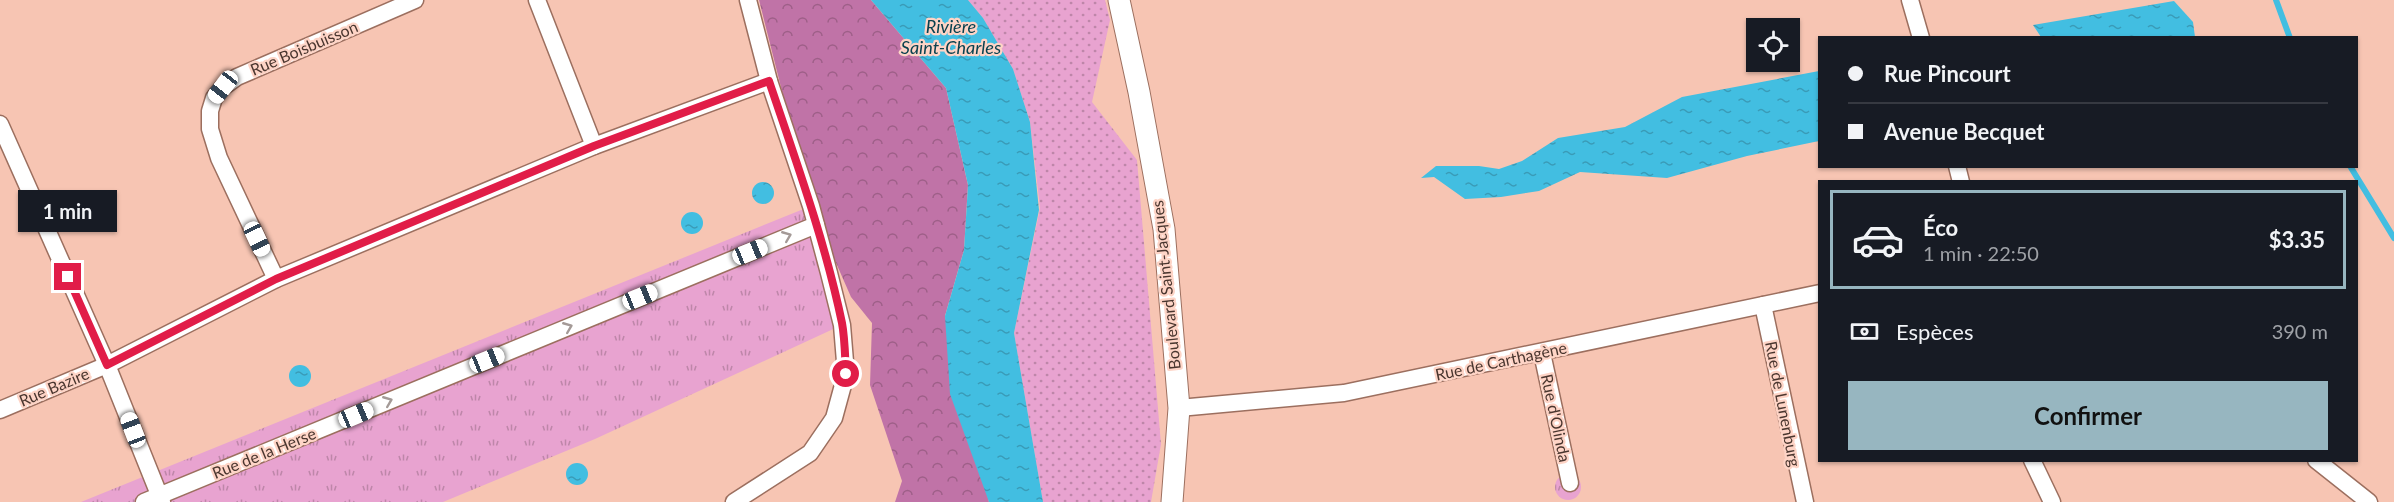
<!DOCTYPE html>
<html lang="fr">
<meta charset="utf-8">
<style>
:root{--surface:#171b24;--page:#242831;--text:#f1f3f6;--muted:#9ea1a6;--line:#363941;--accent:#97b6c0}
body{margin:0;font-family:Lato,sans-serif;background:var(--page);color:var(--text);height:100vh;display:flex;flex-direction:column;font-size:22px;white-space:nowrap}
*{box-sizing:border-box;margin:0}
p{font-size:20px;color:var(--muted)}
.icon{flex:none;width:33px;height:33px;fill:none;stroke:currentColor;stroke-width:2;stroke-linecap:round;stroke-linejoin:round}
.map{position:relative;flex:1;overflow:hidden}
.details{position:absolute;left:1818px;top:180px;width:540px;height:282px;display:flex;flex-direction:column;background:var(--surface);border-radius:0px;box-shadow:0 2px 4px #0004}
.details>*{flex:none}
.hud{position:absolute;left:1818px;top:36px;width:540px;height:132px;border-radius:0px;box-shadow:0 2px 4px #0004;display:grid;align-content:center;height:132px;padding:0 30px;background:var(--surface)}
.tools{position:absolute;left:1746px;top:18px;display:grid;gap:12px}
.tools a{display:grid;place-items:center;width:54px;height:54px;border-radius:0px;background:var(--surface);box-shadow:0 2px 4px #0004;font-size:30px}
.end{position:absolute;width:27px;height:27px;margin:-14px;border:8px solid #e11d48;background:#fff;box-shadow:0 0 0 3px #fff}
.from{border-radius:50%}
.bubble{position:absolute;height:42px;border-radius:0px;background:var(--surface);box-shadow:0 2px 4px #0004;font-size:20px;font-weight:700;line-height:42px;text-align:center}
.car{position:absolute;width:18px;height:36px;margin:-18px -9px;border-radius:8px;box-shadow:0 0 4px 2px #0007;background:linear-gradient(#fff 24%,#345 0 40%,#fff 0 76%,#345 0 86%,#fff 0)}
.hud b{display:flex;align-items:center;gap:21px;height:57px;font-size:22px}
.hud b+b{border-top:2px solid var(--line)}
.hud i{width:15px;height:15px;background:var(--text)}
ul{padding:10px 0 0;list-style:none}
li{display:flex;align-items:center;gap:18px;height:99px;margin:0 12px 9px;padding:0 18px;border:3px solid transparent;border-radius:0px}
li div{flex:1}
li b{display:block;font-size:22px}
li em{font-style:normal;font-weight:700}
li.selected{border-color:var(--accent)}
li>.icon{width:54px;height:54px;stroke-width:1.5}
.pay{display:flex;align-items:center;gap:15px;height:66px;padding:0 30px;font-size:22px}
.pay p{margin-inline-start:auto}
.action{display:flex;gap:12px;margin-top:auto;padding:12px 30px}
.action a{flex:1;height:69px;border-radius:0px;background:var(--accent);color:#111;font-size:24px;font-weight:700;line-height:69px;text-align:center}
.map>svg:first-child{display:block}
.grass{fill:url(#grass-tufts)}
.forest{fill:url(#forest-crowns)}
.park{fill:url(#park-dots)}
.water{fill:url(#water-ripples)}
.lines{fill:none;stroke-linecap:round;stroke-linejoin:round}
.stream{stroke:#42bee1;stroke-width:6}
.minor-casing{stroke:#9c6f5f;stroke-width:19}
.tertiary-casing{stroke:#9c6f5f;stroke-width:23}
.minor{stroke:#fff;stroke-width:16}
.tertiary{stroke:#fff;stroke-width:21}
.oneway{stroke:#a49a97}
.route{stroke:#e11d48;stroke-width:8}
.labels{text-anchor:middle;stroke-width:4.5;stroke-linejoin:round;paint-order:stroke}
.street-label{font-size:16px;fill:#4a362f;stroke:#fed4c6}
.water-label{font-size:18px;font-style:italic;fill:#09414f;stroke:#fed4c6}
</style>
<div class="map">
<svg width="2394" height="502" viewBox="0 0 2394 502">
<defs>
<pattern id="grass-tufts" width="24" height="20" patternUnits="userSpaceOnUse" patternTransform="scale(1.5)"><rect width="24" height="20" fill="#e8a3d0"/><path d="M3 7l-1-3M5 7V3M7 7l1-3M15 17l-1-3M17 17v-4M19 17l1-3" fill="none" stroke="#be86a9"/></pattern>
<pattern id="forest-crowns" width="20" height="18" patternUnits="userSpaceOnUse" patternTransform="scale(1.5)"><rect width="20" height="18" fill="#c073a7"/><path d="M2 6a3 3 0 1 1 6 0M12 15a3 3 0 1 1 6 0" fill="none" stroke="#9e5f88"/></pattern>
<pattern id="park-dots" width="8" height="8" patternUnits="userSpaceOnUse" patternTransform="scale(1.5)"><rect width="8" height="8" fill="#e8a3d0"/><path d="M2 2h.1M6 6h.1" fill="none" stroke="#be86a9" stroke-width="1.8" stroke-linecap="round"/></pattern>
<pattern id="water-ripples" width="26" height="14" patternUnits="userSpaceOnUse" patternTransform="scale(1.5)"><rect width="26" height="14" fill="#42bee1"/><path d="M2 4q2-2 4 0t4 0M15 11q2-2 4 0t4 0" fill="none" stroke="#399bb7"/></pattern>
</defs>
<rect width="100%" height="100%" fill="#f7c5b3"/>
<g class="grass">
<polygon points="811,206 842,325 595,439 443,502 81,502"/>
<circle cx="1568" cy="487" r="13"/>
</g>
<polygon class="forest" points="759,0 871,0 946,88 968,185 964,250 945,316 989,502 895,502 902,481 870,385 872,323 851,297 811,206"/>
<polygon class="park" points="968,0 1105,0 1110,20 1092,102 1137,160 1161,444 1151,502 1043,502 1014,333 1040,208 1030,122 1013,69 983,18"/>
<g class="water">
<polygon points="871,0 968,0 983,18 1013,69 1030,122 1039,210 1014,333 1043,502 989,502 950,394 945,316 964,250 968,185 946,88"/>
<polygon points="2174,1 2193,22 2195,37 2041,37 2033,25"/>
<polygon points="1819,71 1819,141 1747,156 1667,178 1580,172 1539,191 1501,197 1465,199 1434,177 1421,178 1436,166 1479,166 1499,169 1522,161 1558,138 1625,127 1682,97"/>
<circle cx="763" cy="193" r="11"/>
<circle cx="692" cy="223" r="11"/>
<circle cx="300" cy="376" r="11"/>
<circle cx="577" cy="474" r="11"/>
</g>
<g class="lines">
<g class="stream">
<polyline points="2276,0 2290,38"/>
<polyline points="2350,166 2394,238"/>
</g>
<defs>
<g id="minor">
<polyline points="537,0 594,146"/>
<polyline points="1910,0 1921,38"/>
<polyline points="0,124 107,365 162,502"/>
<polyline points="1957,166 1961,182"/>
<polyline points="276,279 219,158 210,129 210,111 214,98 223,87 237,77 415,0"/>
<polyline points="1763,305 1805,502"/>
<polyline points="1542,353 1570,483"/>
<polyline points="1179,408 1344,393 1820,293"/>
<polyline points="0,410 107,365 276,279 594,146 769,81"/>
<polyline points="2032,460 2052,502"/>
<polyline points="2316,460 2369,502"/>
<polyline points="144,502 816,225"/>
<polyline points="734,502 810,453 834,418 846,374 842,325 829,273 811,206 769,81 748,0"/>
</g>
<polyline id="tertiary" points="1119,0 1139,92 1164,229 1179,408 1172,502"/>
</defs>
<use href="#minor" class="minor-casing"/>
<use href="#tertiary" class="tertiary-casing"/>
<use href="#minor" class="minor"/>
<use href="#tertiary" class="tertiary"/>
</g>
<defs><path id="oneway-chevron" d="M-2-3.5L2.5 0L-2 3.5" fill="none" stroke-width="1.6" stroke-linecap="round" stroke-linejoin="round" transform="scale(1.5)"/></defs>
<g class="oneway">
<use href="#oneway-chevron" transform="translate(787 236) rotate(-22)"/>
<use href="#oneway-chevron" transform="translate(568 327) rotate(-22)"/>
<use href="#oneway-chevron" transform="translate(388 401) rotate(-22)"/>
</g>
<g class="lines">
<path class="route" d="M68,277L107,365L276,279L594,146L769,81C796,161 825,241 842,323C845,339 845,357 846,374"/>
</g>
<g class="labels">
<g class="street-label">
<text transform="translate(304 48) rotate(-23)" y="6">Rue Boisbuisson</text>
<text transform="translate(1166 285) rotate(-96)" y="6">Boulevard Saint-Jacques</text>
<text transform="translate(1501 361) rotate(-12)" y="6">Rue de Carthagène</text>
<text transform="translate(54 387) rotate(-23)" y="6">Rue Bazire</text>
<text transform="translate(1783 404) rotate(79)" y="6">Rue de Lunenburg</text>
<text transform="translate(1556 418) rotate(78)" y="6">Rue d'Olinda</text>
<text transform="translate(264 453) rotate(-22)" y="6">Rue de la Herse</text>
</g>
<g class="water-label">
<text x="951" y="33">Rivière<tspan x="951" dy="21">Saint-Charles</tspan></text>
</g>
</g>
</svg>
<div class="tools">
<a><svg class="icon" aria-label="locate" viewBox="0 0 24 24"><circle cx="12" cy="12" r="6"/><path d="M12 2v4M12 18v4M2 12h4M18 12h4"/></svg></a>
</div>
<i class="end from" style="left:846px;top:374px"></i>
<i class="end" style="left:68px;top:277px"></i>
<div class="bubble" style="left:18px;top:190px;width:99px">1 min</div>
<i class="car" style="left:223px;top:87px;rotate:218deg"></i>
<i class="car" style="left:257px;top:239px;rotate:155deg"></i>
<i class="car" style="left:750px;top:252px;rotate:68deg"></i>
<i class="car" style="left:640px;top:297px;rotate:68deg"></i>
<i class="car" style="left:487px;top:360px;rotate:68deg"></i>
<i class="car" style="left:356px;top:415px;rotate:67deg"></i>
<i class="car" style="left:133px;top:430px;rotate:339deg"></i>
<div class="hud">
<b><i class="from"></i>Rue Pincourt</b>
<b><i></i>Avenue Becquet</b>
</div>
<section class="details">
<ul>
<li class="selected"><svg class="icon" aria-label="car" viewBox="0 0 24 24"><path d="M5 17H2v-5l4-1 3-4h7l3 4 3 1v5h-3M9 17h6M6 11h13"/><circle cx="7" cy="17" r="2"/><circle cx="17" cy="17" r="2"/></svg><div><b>Éco</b><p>1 min · 22:50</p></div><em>$3.35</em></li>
</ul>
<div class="pay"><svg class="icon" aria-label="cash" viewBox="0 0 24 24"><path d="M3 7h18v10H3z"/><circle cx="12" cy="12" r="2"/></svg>Espèces<p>390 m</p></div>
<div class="action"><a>Confirmer</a></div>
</section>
</div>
